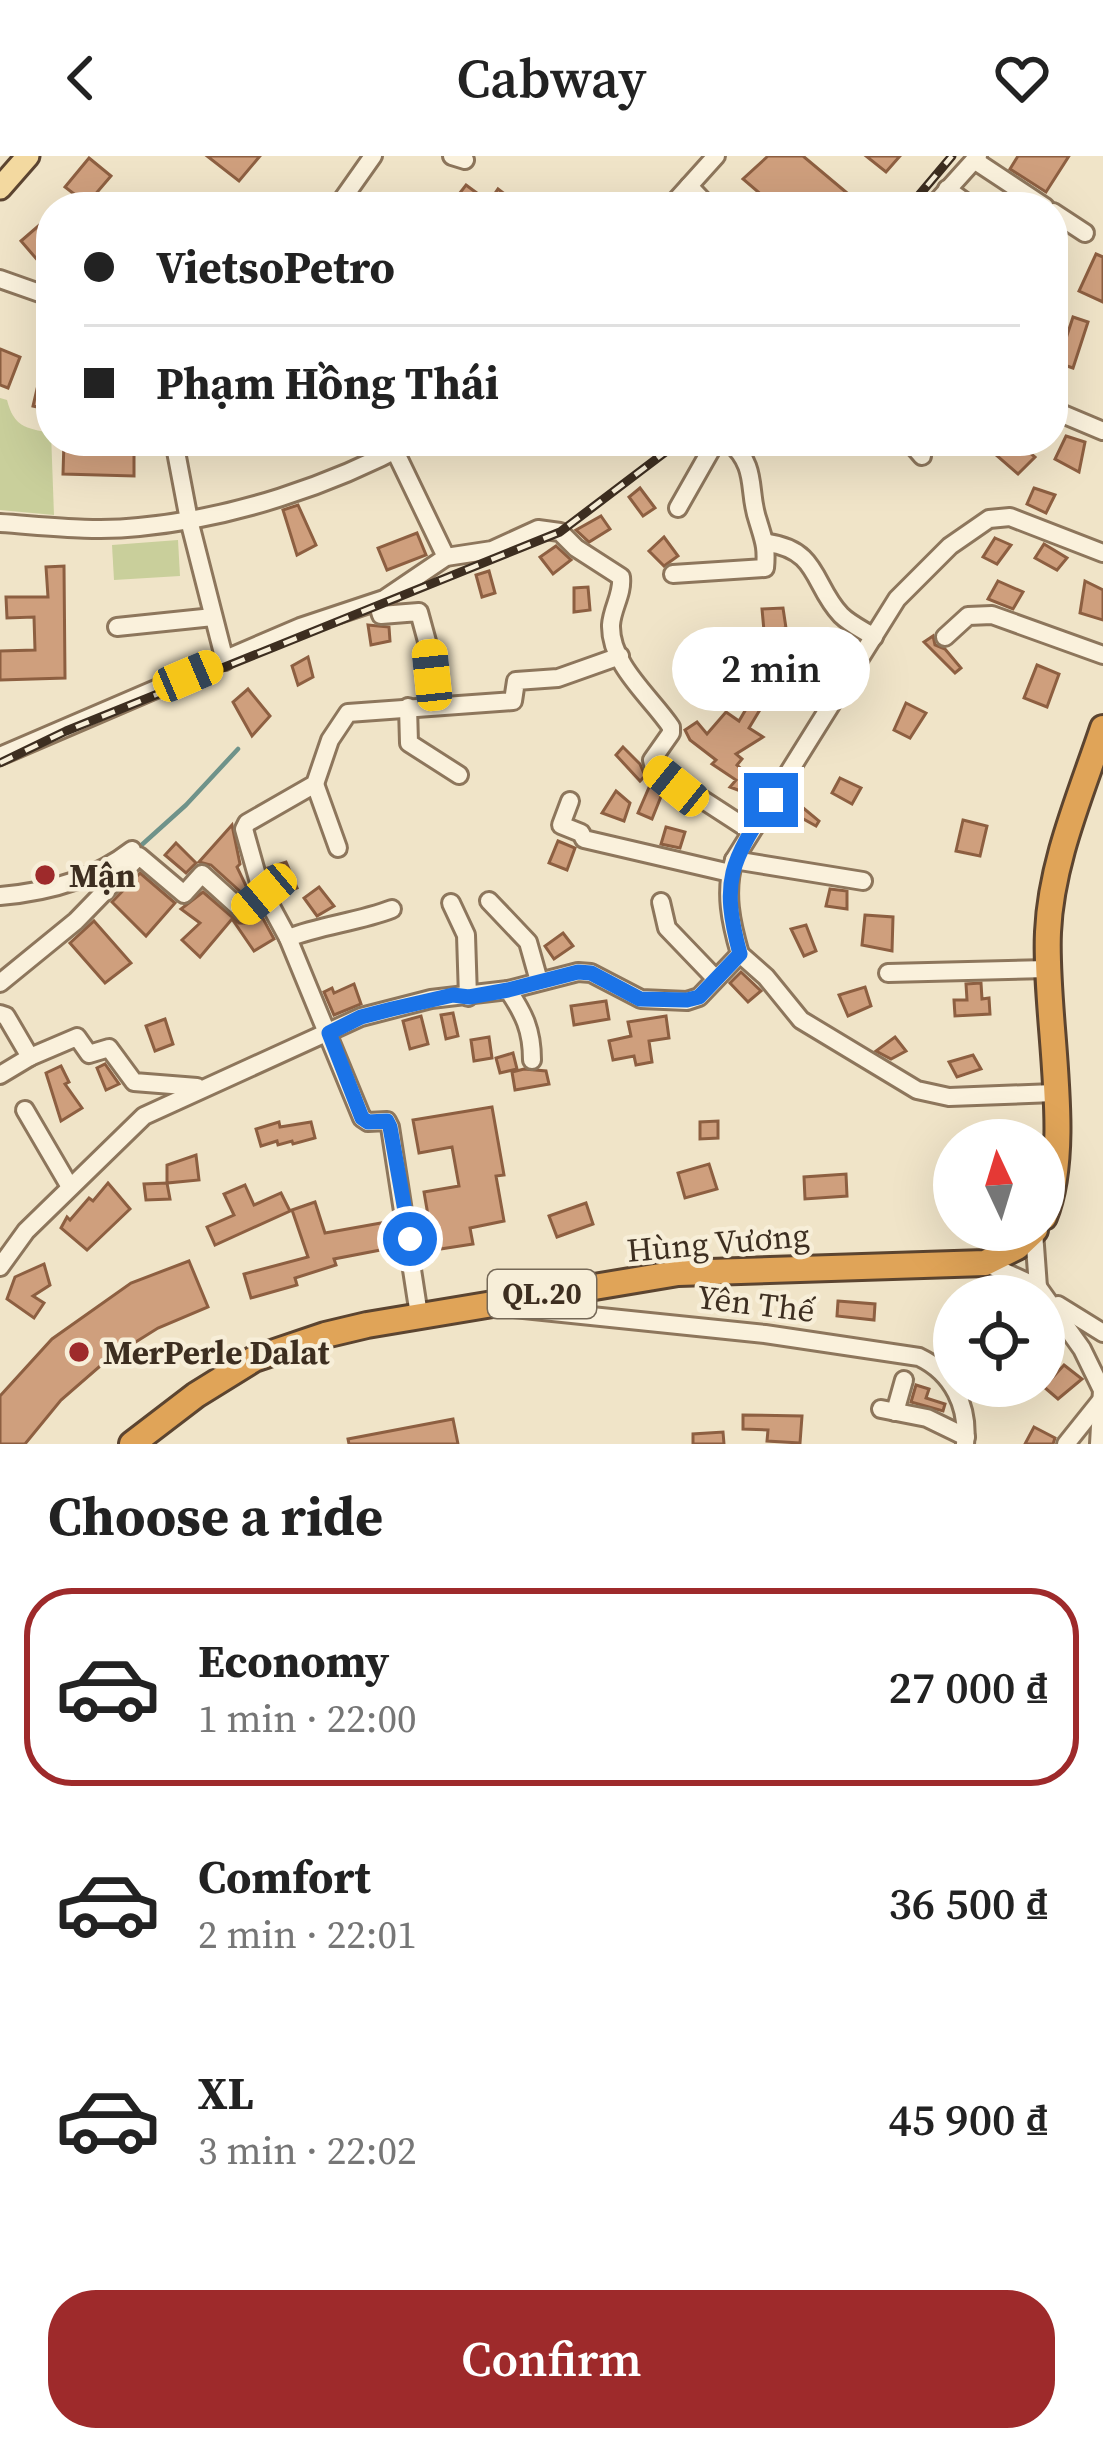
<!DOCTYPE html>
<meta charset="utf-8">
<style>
:root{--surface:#fff;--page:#f6f6f6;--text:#222;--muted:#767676;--line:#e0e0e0;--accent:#9e2a2b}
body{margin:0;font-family:"Source Serif 4",serif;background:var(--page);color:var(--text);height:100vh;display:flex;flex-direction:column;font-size:45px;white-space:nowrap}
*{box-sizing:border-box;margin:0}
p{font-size:39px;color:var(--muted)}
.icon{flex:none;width:66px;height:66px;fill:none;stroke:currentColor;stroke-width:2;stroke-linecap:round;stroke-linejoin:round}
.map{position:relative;height:1288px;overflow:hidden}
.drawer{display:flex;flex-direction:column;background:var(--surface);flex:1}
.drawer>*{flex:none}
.banner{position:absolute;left:36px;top:36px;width:1032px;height:264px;border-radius:48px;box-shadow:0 12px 48px #0002;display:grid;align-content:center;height:264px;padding:0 48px;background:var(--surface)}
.needle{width:78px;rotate:356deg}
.buttons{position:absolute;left:933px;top:963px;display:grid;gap:24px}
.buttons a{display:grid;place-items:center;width:132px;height:132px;border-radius:50%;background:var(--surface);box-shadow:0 12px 48px #0002;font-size:60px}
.end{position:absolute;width:54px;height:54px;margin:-27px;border:15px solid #1a73e8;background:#fff;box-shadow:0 0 0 6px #fff}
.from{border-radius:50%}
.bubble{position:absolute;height:84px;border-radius:42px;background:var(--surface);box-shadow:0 12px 48px #0002;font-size:39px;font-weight:600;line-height:84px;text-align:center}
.car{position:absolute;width:36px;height:72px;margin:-36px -18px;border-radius:15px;box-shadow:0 0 9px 3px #0007;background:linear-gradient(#f5c518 24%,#345 0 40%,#f5c518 0 76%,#345 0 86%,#f5c518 0)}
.banner b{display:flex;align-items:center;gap:42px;height:114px;font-size:45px}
.banner b+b{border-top:3px solid var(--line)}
.banner i{width:30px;height:30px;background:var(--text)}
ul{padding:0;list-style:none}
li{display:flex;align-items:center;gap:36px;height:198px;margin:0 24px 18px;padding:0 24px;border:6px solid transparent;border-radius:48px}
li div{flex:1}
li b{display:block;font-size:45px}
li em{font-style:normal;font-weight:600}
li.on{border-color:var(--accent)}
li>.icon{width:108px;height:108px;stroke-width:1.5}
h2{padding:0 48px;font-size:54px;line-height:144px}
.button{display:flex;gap:24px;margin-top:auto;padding:24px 48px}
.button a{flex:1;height:138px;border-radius:48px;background:var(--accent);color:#fff;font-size:48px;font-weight:600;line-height:138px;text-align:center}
header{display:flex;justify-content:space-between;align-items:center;height:156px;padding:0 48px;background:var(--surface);font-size:54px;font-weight:600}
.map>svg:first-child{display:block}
.green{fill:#c9cf9b}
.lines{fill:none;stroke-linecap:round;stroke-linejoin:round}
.stream{stroke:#6f938a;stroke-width:4.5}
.building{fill:#cf9f7d;stroke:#8d5f41;stroke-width:3}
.minor-casing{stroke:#8d765c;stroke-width:22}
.major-casing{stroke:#5b4430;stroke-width:27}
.highway-casing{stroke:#5b4430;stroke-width:30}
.minor{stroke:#faf1dc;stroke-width:16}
.major{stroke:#f3d9a0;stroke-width:21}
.highway{stroke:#e0a458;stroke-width:24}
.rail-casing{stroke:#3d2e20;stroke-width:9}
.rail{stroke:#f7eed8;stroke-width:4.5;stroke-dasharray:14;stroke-linecap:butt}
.route{stroke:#1a73e8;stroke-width:15}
.poi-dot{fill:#9e2a2b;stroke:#f7eed8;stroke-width:4.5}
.labels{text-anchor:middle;stroke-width:9;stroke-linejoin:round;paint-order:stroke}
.shield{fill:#f7eed8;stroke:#756857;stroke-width:3}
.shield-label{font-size:30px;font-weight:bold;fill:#3d2e20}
.poi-label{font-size:33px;font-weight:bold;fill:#3d2e20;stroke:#f7eed8;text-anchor:start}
.street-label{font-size:33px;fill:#3d2e20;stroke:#f7eed8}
</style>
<header><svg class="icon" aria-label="back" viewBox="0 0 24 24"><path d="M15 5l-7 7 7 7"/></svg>Cabway<svg class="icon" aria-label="heart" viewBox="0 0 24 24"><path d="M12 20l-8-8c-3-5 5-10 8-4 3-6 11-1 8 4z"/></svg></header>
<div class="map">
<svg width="1103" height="1288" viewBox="0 0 1103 1288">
<rect width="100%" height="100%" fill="#f0e4c8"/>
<g class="green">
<path d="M0,242L7,244C14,271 25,272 51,277L54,359L0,354Z"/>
<polygon points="178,384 180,420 114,424 112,389"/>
</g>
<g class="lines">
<g class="stream">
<polyline points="136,694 186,649 238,593"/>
<polyline points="17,746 47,741"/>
</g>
</g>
<g class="building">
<polygon points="207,0 260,0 239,25"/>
<polygon points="768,0 803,0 853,42 845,51 751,51 763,40 743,23"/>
<polygon points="866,0 900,0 886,16"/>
<polygon points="1018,0 1069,0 1046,36 1010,13"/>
<polygon points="89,2 111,20 87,48 65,31"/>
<polygon points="466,29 489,46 498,33 510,42 504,51 449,51"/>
<polygon points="51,59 51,98 40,107 21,85"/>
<polygon points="1096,98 1103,101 1103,146 1079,135"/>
<polygon points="1073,161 1088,166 1073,212 1058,207"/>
<polygon points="0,193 20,201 8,232 0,229"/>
<polygon points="37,233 51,236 51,254 33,250"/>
<polygon points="1066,280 1085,286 1079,316 1055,303"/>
<polygon points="64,285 134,285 134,320 63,318"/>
<polygon points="1009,285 1016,285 1035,301 1018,318 996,299"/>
<polygon points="640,332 655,352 643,360 629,341"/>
<polygon points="1034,332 1055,339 1046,357 1027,348"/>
<polygon points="298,349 316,389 297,399 283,354"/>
<polygon points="601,360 610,373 589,386 576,374"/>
<polygon points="417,377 426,399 387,414 378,392"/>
<polygon points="664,381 678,400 664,410 649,395"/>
<polygon points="995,382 1011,389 997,408 983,401"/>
<polygon points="1044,388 1067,402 1057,414 1035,402"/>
<polygon points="556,390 571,404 553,418 540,401"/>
<polygon points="64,410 65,522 0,524 0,495 35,494 34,461 7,462 6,441 48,441 46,411"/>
<polygon points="489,415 495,437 482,441 476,419"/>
<polygon points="998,425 1023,436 1013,453 988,443"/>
<polygon points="1085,425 1103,434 1103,464 1080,457"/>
<polygon points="588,431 590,454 574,456 574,432"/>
<polygon points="783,452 786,472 764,475 762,453"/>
<polygon points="368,469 389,471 390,485 371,489"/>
<polygon points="933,480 935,489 945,493 961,512 955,517 924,486"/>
<polygon points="742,484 750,492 728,510 721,503"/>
<polygon points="308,501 313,521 298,529 292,510"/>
<polygon points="1037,509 1059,518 1047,551 1024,542"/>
<polygon points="787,511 810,522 793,544 776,533"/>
<polygon points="248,533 270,560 252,580 233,546"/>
<polygon points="756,536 767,542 749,572 763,581 736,598 742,603 737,609 764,633 757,643 746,633 743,636 730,631 736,624 712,608 716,604 690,584 685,574 697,566 707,578 726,556 739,565"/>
<polygon points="906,547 926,557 910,582 894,574"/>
<polygon points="623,591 640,608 645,620 640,625 616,599"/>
<polygon points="840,622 861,632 852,648 832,637"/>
<polygon points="650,629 662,638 652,663 638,657"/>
<polygon points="616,635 630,647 624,665 602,657"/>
<polygon points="790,641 819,665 816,670 782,651"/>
<polygon points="963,664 987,670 980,700 956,695"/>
<polygon points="232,669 240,708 237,711 248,734 243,738 211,709 199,706"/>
<polygon points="666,671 685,676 680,692 661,688"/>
<polygon points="558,685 575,692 567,714 549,707"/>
<polygon points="176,687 196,707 186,717 165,699"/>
<polygon points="286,706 297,732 279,739 268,712"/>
<polygon points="140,717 175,747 146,780 112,746"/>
<polygon points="319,731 334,750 317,760 304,742"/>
<polygon points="830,733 847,735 847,753 826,750"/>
<polygon points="203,736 239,767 247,767 260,757 274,783 254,795 232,763 200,801 182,784 200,767 181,753"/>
<polygon points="865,759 893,761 892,795 862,789"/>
<polygon points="94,765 131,807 105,827 70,787"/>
<polygon points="806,769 816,795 804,800 791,773"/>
<polygon points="563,777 573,790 554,803 545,790"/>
<polygon points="741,816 761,835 748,846 730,827"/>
<polygon points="981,827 982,843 989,842 990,858 955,860 954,844 967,844 966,828"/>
<polygon points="354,828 361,848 334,859 324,836 332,832 334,837"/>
<polygon points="865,831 871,850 848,860 839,839"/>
<polygon points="606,845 609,863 574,869 571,850"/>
<polygon points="453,857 458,880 446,883 441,859"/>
<polygon points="421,860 428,888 410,893 403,865"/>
<polygon points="666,860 669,882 649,885 652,906 636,909 634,900 613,904 609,885 631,880 628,866"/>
<polygon points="165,863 173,888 155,895 146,870"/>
<polygon points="489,881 492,902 474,905 471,884"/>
<polygon points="895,881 906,895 891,903 876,895"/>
<polygon points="513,897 517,913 500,917 496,902"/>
<polygon points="973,899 981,913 957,921 949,906"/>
<polygon points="105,908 119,928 106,934 97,912"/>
<polygon points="61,910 69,926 65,928 82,952 61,965 46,917"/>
<polygon points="524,913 546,915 549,928 515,934 512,916"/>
<polygon points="492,951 504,1019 496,1020 504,1065 470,1072 473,1088 434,1094 424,1036 459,1030 452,991 419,997 413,964"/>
<polygon points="718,965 718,982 700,983 700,966"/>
<polygon points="279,966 280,971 311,966 315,982 293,988 292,985 278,989 277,985 261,990 256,973"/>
<polygon points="196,999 199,1024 167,1027 167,1009"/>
<polygon points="709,1008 717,1033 685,1042 678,1017"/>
<polygon points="846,1018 847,1040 805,1043 804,1021"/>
<polygon points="108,1027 130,1053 87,1094 61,1072 67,1061 70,1064 89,1042 93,1045"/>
<polygon points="167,1027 170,1043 146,1044 144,1028"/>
<polygon points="245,1029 254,1049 281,1037 290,1055 215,1089 207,1071 234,1059 224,1038"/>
<polygon points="315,1046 325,1077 392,1065 396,1091 334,1103 336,1109 295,1122 297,1129 251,1142 244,1118 308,1101 292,1054"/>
<polygon points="586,1047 593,1068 557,1081 549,1060"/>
<polygon points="189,1105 208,1151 158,1172 107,1204 61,1244 25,1288 0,1288 0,1240 52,1183 131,1127"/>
<polygon points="44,1108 50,1129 33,1140 44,1147 34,1162 7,1143 15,1121"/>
<polygon points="838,1145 875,1148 874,1164 837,1160"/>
<polygon points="1064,1209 1082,1223 1058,1243 1044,1231"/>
<polygon points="916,1229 929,1233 926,1242 945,1248 943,1255 911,1246"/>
<polygon points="743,1259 802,1260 800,1287 767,1285 768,1274 743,1273"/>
<polygon points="453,1263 458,1288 349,1288 348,1283"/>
<polygon points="1034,1271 1055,1282 1053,1288 1025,1288"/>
<polygon points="723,1276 724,1288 693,1288 693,1278"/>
</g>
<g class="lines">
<defs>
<g id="minor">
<polyline points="452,0 465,4"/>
<polyline points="974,4 1045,51"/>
<polyline points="689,30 709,51"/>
<polyline points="947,33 972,51"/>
<polyline points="337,51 373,0"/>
<polyline points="670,51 716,0"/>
<polyline points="932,51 978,0"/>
<polyline points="1053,56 1085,77"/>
<polyline points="0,123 51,141"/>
<polyline points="1053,254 1103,275"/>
<polyline points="174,285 189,364 225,505"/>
<polyline points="909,285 922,300"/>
<polyline points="395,295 446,401"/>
<polyline points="678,352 716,285"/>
<path d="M0,367C46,370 93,376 139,371C233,362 330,330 413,285"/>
<path d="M768,387C819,394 813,430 841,459C850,468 863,474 874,481"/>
<path d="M673,418L765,412C767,391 764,385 758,365C747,334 759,312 729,285"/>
<polyline points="377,446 381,459 419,456 428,489 435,550"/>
<polyline points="117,471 213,461"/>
<polyline points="945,481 968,460 992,459 1103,499"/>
<polyline points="408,551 409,587 459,619"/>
<path d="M0,600L300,471L384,443L446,401L492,394L538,373L560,376L576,392L621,421C623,438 612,452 611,469C610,509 651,541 671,571V577L652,604L654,612L751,675"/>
<polyline points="315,628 338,692"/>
<polyline points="570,645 561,669 581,677 584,683 730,717"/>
<polyline points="734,704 863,725"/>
<path d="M0,740C48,736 95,723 132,694"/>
<polyline points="489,745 528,786 539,825"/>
<polyline points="661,746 667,772 715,822"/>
<polyline points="451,747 466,779 468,841"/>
<path d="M288,782C322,769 358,766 392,753"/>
<polyline points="740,798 766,821 801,864 917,934 949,941 1054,937"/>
<polyline points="888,817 1048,813"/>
<polyline points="0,827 76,765 139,700 184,738 202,718 243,755 264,738"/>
<path d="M508,834C524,858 532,874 532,904"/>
<polyline points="0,858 6,860 30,901"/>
<polyline points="0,919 30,901 77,881 89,898 109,892 134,926 197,931"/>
<polyline points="25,954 70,1031"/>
<polyline points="1034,1076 1038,1131"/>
<polyline points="985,1107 1038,1131 1082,1193 1102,1234 1099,1288"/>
<path d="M0,1111L26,1075L144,960L361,861L431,843L508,834L578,816L591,817L641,843L687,845L699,841L740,798C731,767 724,736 734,704L897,443L950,390L989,363L1010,361L1103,397"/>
<polyline points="1058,1149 1103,1177"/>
<path d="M514,1152L765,1178L919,1201C953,1217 969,1251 965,1288"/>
<polyline points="419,1159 390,971 387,965 368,966 362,962 288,782 260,730 244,673 247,667 315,628 330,584 348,557 513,545 516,525 558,522 620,500"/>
<polyline points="881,1253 927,1262 966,1281"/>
<polyline points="895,1256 904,1224"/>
<polyline points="1066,1288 1102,1243"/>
</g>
<polyline id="major" points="0,32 28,0"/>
<g id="highway">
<path d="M1044,1061C1074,988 1044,859 1048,776C1051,706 1081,638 1103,572"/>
<polyline points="132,1288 196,1239 254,1203 325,1179 367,1169 678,1117 985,1107 1017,1091 1035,1074"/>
</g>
</defs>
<use href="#minor" class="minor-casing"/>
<use href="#major" class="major-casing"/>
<use href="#highway" class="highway-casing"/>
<use href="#minor" class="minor"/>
<use href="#major" class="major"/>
<use href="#highway" class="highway"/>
<defs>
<g id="rail">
<polyline points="909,51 952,0"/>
<polyline points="0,607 66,575 560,376 680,285"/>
</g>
</defs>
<use href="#rail" class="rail-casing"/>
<use href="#rail" class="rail"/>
</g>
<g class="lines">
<path class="route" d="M410,1083L390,971L387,965L368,966L362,962L329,877L361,861L392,853L453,839L469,841L508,834L578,816L591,817L640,843L687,844L699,841L740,798C720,724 731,706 771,644"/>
</g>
<g class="poi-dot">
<circle cx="45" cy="719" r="12"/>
<circle cx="79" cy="1196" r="12"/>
</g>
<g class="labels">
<rect class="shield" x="488" y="1114" width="108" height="48" rx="9"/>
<g class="shield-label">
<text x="542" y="1148">QL.20</text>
</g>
<g class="poi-label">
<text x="69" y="731">Mận</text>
<text x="103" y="1208">MerPerle Dalat</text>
</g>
<g class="street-label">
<text transform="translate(718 1086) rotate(-5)" y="12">Hùng Vương</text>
<text transform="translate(756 1147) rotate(7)" y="12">Yên Thế</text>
</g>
</g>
</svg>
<div class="buttons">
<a><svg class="needle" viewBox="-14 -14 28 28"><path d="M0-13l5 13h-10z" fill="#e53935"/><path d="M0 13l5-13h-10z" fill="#767676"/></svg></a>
<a><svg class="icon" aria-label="locate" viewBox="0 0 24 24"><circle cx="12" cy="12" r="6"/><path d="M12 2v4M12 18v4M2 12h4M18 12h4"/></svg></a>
</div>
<i class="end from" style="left:410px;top:1083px"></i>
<i class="end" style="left:771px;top:644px"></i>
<div class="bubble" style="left:672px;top:471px;width:198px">2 min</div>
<i class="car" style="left:432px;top:519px;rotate:354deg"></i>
<i class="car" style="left:188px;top:520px;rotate:67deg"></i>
<i class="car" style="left:676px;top:630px;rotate:309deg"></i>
<i class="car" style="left:264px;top:738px;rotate:230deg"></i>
<div class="banner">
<b><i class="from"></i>VietsoPetro</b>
<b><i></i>Phạm Hồng Thái</b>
</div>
</div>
<section class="drawer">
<h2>Choose a ride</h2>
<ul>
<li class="on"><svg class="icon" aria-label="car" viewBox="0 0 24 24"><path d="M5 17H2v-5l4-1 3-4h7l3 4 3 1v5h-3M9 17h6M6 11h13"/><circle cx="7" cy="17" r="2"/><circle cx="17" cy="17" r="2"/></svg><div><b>Economy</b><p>1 min · 22:00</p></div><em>27 000 ₫</em></li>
<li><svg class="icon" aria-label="car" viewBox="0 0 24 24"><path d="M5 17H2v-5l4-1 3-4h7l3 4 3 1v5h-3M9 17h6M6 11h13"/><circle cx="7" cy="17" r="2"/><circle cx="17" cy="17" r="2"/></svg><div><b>Comfort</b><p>2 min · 22:01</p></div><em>36 500 ₫</em></li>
<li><svg class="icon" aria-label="car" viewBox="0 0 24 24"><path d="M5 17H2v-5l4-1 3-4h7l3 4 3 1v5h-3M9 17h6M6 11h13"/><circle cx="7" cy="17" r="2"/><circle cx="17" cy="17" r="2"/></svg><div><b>XL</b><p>3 min · 22:02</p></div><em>45 900 ₫</em></li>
</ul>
<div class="button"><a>Confirm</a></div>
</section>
